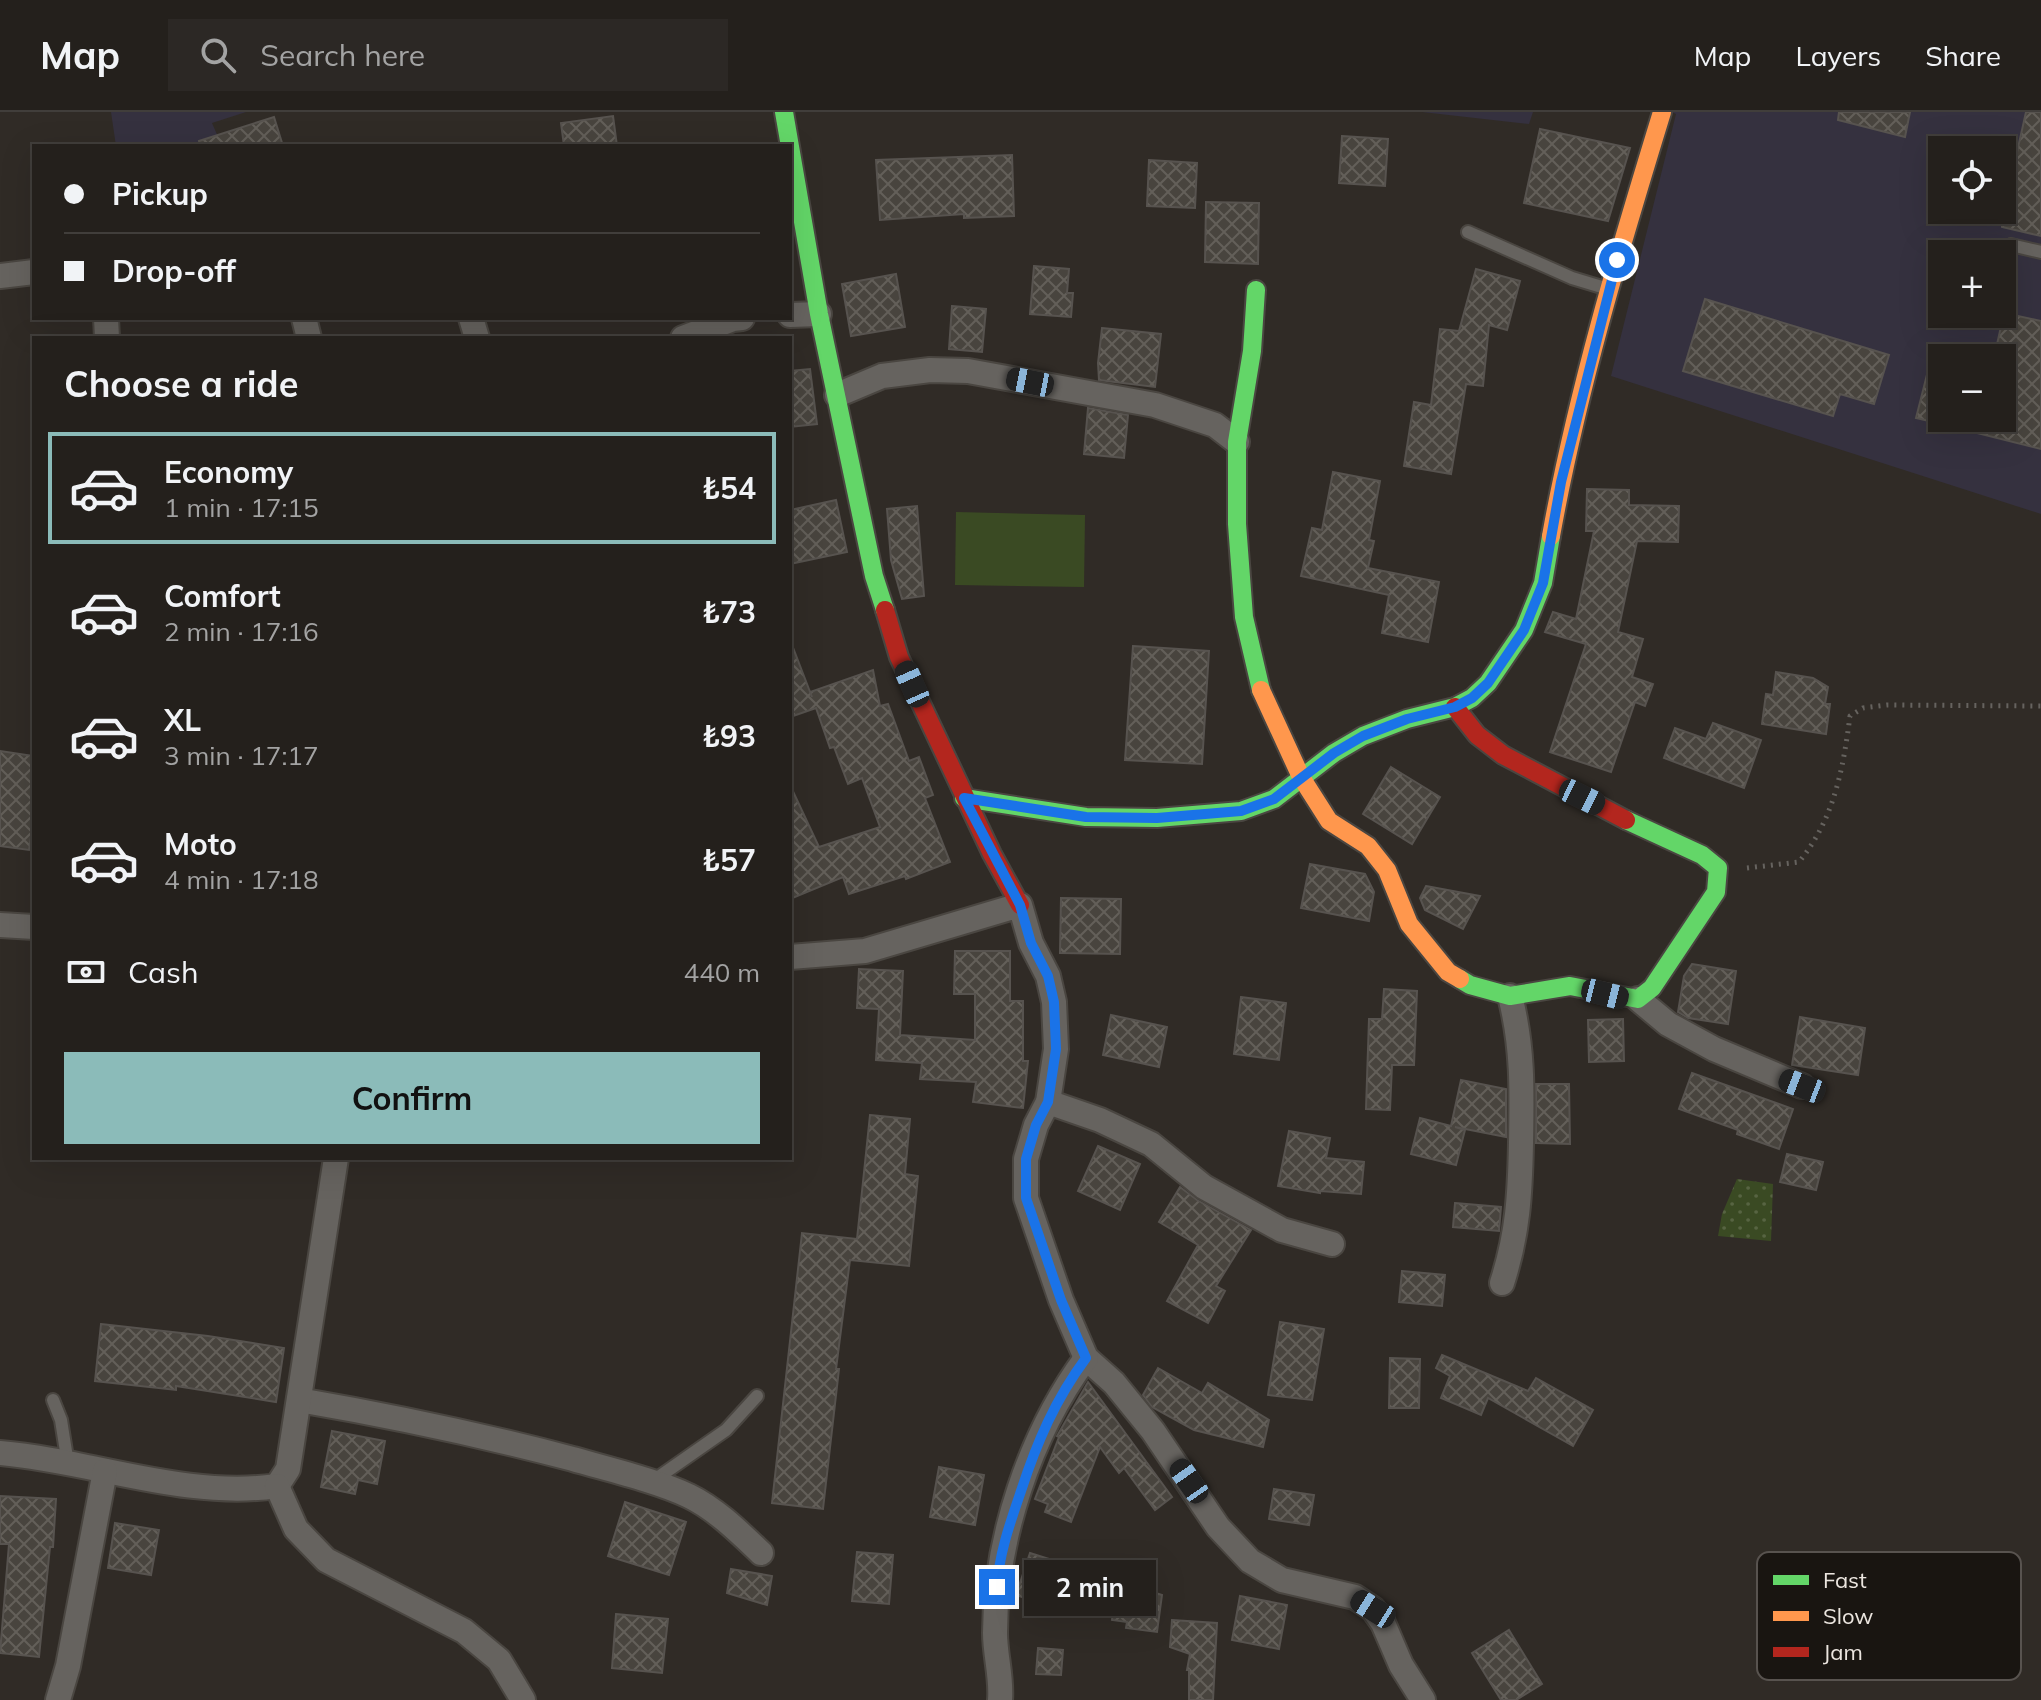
<!DOCTYPE html>
<meta charset="utf-8">
<style>
:root{--surface:#24201c;--page:#2c2825;--text:#f1f3f6;--muted:#a3a3a3;--line:#413e3b;--accent:#8bbbb9}
body{margin:0;font-family:Mulish,sans-serif;background:var(--page);color:var(--text);height:100vh;display:flex;flex-direction:column;font-size:30px;white-space:nowrap}
*{box-sizing:border-box;margin:0}
p{font-size:26px;color:var(--muted)}
.icon{flex:none;width:44px;height:44px;fill:none;stroke:currentColor;stroke-width:2;stroke-linecap:round;stroke-linejoin:round}
.map{position:relative;flex:1;overflow:hidden}
.drawer{position:absolute;left:32px;top:224px;width:760px;height:824px;display:flex;flex-direction:column;background:var(--surface);border-radius:0px;box-shadow:0 8px 32px #0002,0 0 0 2px var(--line)}
.drawer>*{flex:none}
.top-card{position:absolute;left:32px;top:32px;width:760px;height:176px;border-radius:0px;box-shadow:0 8px 32px #0002,0 0 0 2px var(--line);display:grid;align-content:center;height:176px;padding:0 32px;background:var(--surface)}
.controls{position:absolute;left:1928px;top:24px;display:grid;gap:16px}
.controls a{display:grid;place-items:center;width:88px;height:88px;border-radius:0px;background:var(--surface);box-shadow:0 8px 32px #0002,0 0 0 2px var(--line);font-size:40px}
.end{position:absolute;width:36px;height:36px;margin:-18px;border:10px solid #1a73e8;background:#fff;box-shadow:0 0 0 4px #fff}
.from{border-radius:50%}
.bubble{position:absolute;height:56px;border-radius:0px;background:var(--surface);box-shadow:0 8px 32px #0002,0 0 0 2px var(--line);font-size:26px;font-weight:700;line-height:56px;text-align:center}
.car{position:absolute;width:24px;height:48px;margin:-24px -12px;border-radius:10px;box-shadow:0 0 6px 2px #0007;background:linear-gradient(#222 24%,#8ab4d8 0 40%,#222 0 76%,#8ab4d8 0 86%,#222 0)}
.top-card b{display:flex;align-items:center;gap:28px;height:76px;font-size:30px}
.top-card b+b{border-top:2px solid var(--line)}
.top-card i{width:20px;height:20px;background:var(--text)}
ul{padding:0;list-style:none}
li{display:flex;align-items:center;gap:24px;height:112px;margin:0 16px 12px;padding:0 16px;border:4px solid transparent;border-radius:0px}
li div{flex:1}
li b{display:block;font-size:30px}
li em{font-style:normal;font-weight:700}
li.on{border-color:var(--accent)}
li>.icon{width:72px;height:72px;stroke-width:1.5}
h2{padding:0 32px;font-size:36px;line-height:96px}
.pay{display:flex;align-items:center;gap:20px;height:88px;padding:0 32px;font-size:30px}
.pay p{margin-inline-start:auto}
.action{display:flex;gap:16px;margin-top:auto;padding:16px 32px}
.action a{flex:1;height:92px;border-radius:0px;background:var(--accent);color:#111;font-size:32px;font-weight:700;line-height:92px;text-align:center}
header{display:flex;align-items:center;gap:48px;box-sizing:border-box;height:112px;padding:0 40px;background:var(--surface);border-bottom:2px solid var(--line)}
header strong{font-size:38px}
nav{display:flex;gap:44px;margin-inline-start:auto;font-size:28px}
.search{width:560px;height:72px;background:var(--page);display:flex;align-items:center;gap:20px;box-sizing:border-box;padding:0 28px;border-radius:0px;color:var(--muted);font-size:30px}
.map>svg:first-child{display:block}
.industrial{fill:#35313f;fill-rule:evenodd}
.grass{fill:url(#grass-dots)}
.park{fill:#3a4a23}
.building{fill:url(#building-cross-hatch);stroke:#57534f;stroke-width:2}
.lines{fill:none;stroke-linecap:round;stroke-linejoin:round}
.lane-casing{stroke:#4a4641;stroke-width:16}
.street-casing{stroke:#4a4641;stroke-width:28}
.fast-casing{stroke:#4a4641;stroke-width:22}
.slow-casing{stroke:#4a4641;stroke-width:22}
.jam-casing{stroke:#4a4641;stroke-width:22}
.path{stroke:#66635f;stroke-width:5;stroke-dasharray:2 6;stroke-linecap:butt}
.lane{stroke:#66635f;stroke-width:12}
.street{stroke:#66635f;stroke-width:24}
.fast{stroke:#63d668;stroke-width:18}
.slow{stroke:#ff974d;stroke-width:18}
.jam{stroke:#b3261e;stroke-width:18}
.route{stroke:#1a73e8;stroke-width:10}
.key{fill:#191511;stroke:#58534f;stroke-width:2}
.key-label{font-size:22px;fill:#ebe5df}
</style>
<header>
<strong>Map</strong>
<div class="search"><svg class="icon" aria-label="search" viewBox="0 0 24 24"><circle cx="10" cy="10" r="6"/><path d="M15 15l6 6"/></svg>Search here</div>
<nav><a>Map</a><a>Layers</a><a>Share</a></nav>
</header>
<div class="map">
<svg width="2041" height="1588" viewBox="0 0 2041 1588">
<defs>
<pattern id="grass-dots" width="8" height="8" patternUnits="userSpaceOnUse" patternTransform="scale(2)"><rect width="8" height="8" fill="#3a4a23"/><path d="M2 2h.1M6 6h.1" fill="none" stroke="#576442" stroke-width="1.8" stroke-linecap="round"/></pattern>
<pattern id="building-cross-hatch" width="8" height="8" patternUnits="userSpaceOnUse" patternTransform="scale(2)"><rect width="8" height="8" fill="#48443e"/><path d="M0 0l8 8M0 8l8-8" fill="none" stroke="#635f59"/></pattern>
</defs>
<rect width="100%" height="100%" fill="#302b26"/>
<g class="industrial">
<polygon points="111,0 246,0 212,11 222,34 116,34"/>
<polygon points="1422,0 1533,0 1529,12"/>
<path d="M1671,0H2041V402L1611,264L1676,2ZM1942,38H2002V98H1942ZM1942,142H2002V202H1942ZM1942,246H2002V306H1942Z"/>
</g>
<polygon class="grass" points="1737,1067 1773,1072 1771,1129 1718,1124 1722,1102"/>
<polygon class="park" points="956,400 1085,403 1084,475 955,473"/>
<g class="building">
<polygon points="1839,0 1910,0 1905,25 1838,8"/>
<polygon points="2026,0 2041,0 2041,124 2002,115 2002,74 2009,76"/>
<polygon points="613,4 617,34 564,34 561,11"/>
<polygon points="274,5 283,34 200,34 199,29"/>
<polygon points="1540,17 1630,36 1608,109 1524,91"/>
<polygon points="1342,24 1388,27 1385,74 1339,71"/>
<polygon points="1012,43 1014,104 964,106 964,102 880,108 876,48"/>
<polygon points="1149,48 1197,51 1195,96 1147,94"/>
<polygon points="1206,90 1259,91 1258,152 1205,150"/>
<polygon points="1034,154 1069,157 1067,181 1073,181 1071,205 1030,202"/>
<polygon points="1476,157 1520,169 1507,218 1489,213 1483,274 1466,272 1451,362 1404,354 1414,290 1431,293 1440,217 1459,219"/>
<polygon points="896,162 905,215 851,224 842,172"/>
<polygon points="1705,187 1889,243 1874,292 1840,282 1833,304 1683,259"/>
<polygon points="952,194 986,197 982,240 949,237"/>
<polygon points="2004,201 2041,209 2041,337 1949,314 1950,306 2002,306 2002,246 1994,246"/>
<polygon points="1102,216 1161,222 1155,275 1099,268 1098,251"/>
<polygon points="1934,235 1942,236 1942,312 1916,306"/>
<polygon points="810,257 817,312 790,315 790,259"/>
<polygon points="1088,296 1128,303 1124,346 1084,342"/>
<polygon points="1333,360 1380,369 1369,428 1374,429 1368,456 1439,470 1428,530 1382,521 1389,483 1301,464 1312,416 1322,418"/>
<polygon points="1587,377 1629,378 1629,393 1679,394 1678,430 1637,429 1618,520 1643,527 1632,565 1653,572 1645,594 1635,590 1611,660 1550,640 1586,532 1545,520 1553,500 1576,507 1594,419 1586,419"/>
<polygon points="836,388 847,440 790,452 790,398"/>
<polygon points="917,394 924,484 902,487 891,448 887,397"/>
<polygon points="790,533 792,533 812,585 810,580 873,558 880,594 888,592 909,649 919,645 933,683 925,686 950,750 906,767 905,764 849,782 843,765 790,787 790,673 819,735 880,715 862,666 848,672 834,635 830,636 816,596 790,605"/>
<polygon points="1133,534 1209,539 1202,652 1125,648"/>
<polygon points="1776,560 1813,566 1828,575 1825,592 1830,592 1826,622 1762,612 1766,582 1773,583"/>
<polygon points="1713,611 1761,628 1744,676 1664,646 1675,616 1706,627"/>
<polygon points="0,639 34,644 34,706 29,738 0,734"/>
<polygon points="1391,655 1440,685 1412,732 1363,702"/>
<polygon points="1310,752 1365,762 1374,780 1369,809 1301,796"/>
<polygon points="1426,774 1480,784 1463,817 1425,798 1420,786"/>
<polygon points="1061,786 1121,787 1120,842 1060,841"/>
<polygon points="955,839 1010,839 1010,889 1023,889 1023,949 1028,949 1023,996 973,990 976,970 920,967 922,951 876,948 879,897 857,896 859,857 903,859 900,923 975,928 975,882 954,882"/>
<polygon points="1692,852 1736,859 1728,912 1688,906 1678,900 1684,864"/>
<polygon points="1384,877 1417,879 1414,953 1392,953 1390,998 1366,997 1369,907 1382,907"/>
<polygon points="1241,885 1286,891 1279,948 1234,942"/>
<polygon points="1111,903 1167,915 1159,955 1103,943"/>
<polygon points="1800,905 1865,916 1858,963 1792,953"/>
<polygon points="1623,907 1624,949 1589,950 1588,908"/>
<polygon points="1692,961 1793,997 1779,1037 1737,1022 1738,1018 1679,997"/>
<polygon points="1461,968 1506,977 1506,1025 1455,1015 1465,1018 1456,1053 1411,1042 1420,1006 1451,1014"/>
<polygon points="1536,972 1569,972 1570,1032 1536,1031"/>
<polygon points="870,1003 910,1007 905,1062 918,1064 909,1154 850,1148 836,1257 839,1257 823,1397 772,1391 802,1121 857,1127"/>
<polygon points="1289,1019 1330,1026 1326,1046 1364,1050 1361,1082 1320,1079 1320,1081 1278,1074"/>
<polygon points="1098,1034 1140,1052 1120,1098 1078,1079"/>
<polygon points="1787,1042 1823,1050 1816,1078 1780,1070"/>
<polygon points="1180,1075 1197,1088 1251,1118 1216,1174 1225,1179 1208,1211 1167,1189 1198,1133 1159,1110"/>
<polygon points="1455,1091 1501,1095 1499,1119 1453,1115"/>
<polygon points="1402,1159 1445,1163 1442,1194 1399,1190"/>
<polygon points="1280,1210 1324,1217 1312,1288 1268,1283"/>
<polygon points="101,1212 208,1224 284,1236 276,1290 176,1274 176,1278 95,1269"/>
<polygon points="1442,1243 1528,1279 1536,1266 1593,1298 1573,1334 1488,1286 1481,1303 1441,1286 1450,1264 1436,1256"/>
<polygon points="1390,1246 1420,1247 1419,1296 1389,1296"/>
<polygon points="1158,1256 1202,1281 1208,1271 1269,1308 1263,1335 1194,1318 1152,1295 1143,1283"/>
<polygon points="1088,1270 1172,1385 1155,1398 1124,1356 1119,1361 1100,1335 1071,1410 1045,1400 1048,1392 1035,1387 1059,1325 1057,1324"/>
<polygon points="332,1319 385,1329 377,1372 358,1368 355,1382 321,1375"/>
<polygon points="939,1355 984,1363 975,1413 930,1405"/>
<polygon points="1274,1377 1314,1383 1309,1413 1269,1407"/>
<polygon points="0,1384 56,1387 53,1435 50,1435 39,1545 0,1541 9,1432 0,1432"/>
<polygon points="625,1390 686,1410 669,1463 608,1444"/>
<polygon points="115,1411 159,1418 151,1463 108,1456"/>
<polygon points="857,1440 893,1443 889,1492 852,1489"/>
<polygon points="1030,1441 1071,1454 1057,1497 1016,1483"/>
<polygon points="731,1457 772,1464 767,1493 727,1481"/>
<polygon points="1117,1469 1162,1483 1157,1520 1126,1516 1127,1510 1112,1508"/>
<polygon points="1240,1484 1287,1493 1279,1537 1232,1528"/>
<polygon points="616,1502 668,1507 662,1561 612,1556"/>
<polygon points="1172,1508 1217,1511 1213,1588 1189,1588 1189,1558 1187,1558 1190,1542 1170,1535"/>
<polygon points="1509,1518 1542,1572 1516,1588 1501,1588 1472,1541"/>
<polygon points="1038,1536 1063,1538 1061,1563 1036,1562"/>
</g>
<g class="lines">
<defs>
<g id="lane">
<polyline points="1468,120 1572,166 1605,176"/>
<polyline points="2011,133 2041,140"/>
<polyline points="53,1288 61,1308 68,1352"/>
<polyline points="653,1369 726,1318 757,1284"/>
</g>
<g id="street">
<polyline points="0,164 34,160"/>
<polyline points="790,203 819,202"/>
<polyline points="106,206 107,226"/>
<polyline points="304,206 309,226"/>
<polyline points="471,206 477,226"/>
<polyline points="683,226 733,207 742,206"/>
<polyline points="837,283 882,264 930,258 968,259 1155,293 1215,313 1237,330"/>
<polyline points="0,813 34,815"/>
<polyline points="790,845 865,839 1020,793 1031,831 1048,864 1054,890 1056,937 1048,990 1036,1013 1026,1047 1026,1086 1061,1188 1086,1246 1114,1271 1153,1319 1218,1415 1250,1449 1282,1468 1355,1485 1373,1497 1383,1511 1401,1553 1423,1588"/>
<polyline points="1638,887 1668,912 1714,937 1802,974"/>
<polyline points="1048,990 1100,1008 1151,1032 1204,1075 1282,1118 1332,1132"/>
<path d="M1502,1171C1518,1121 1520,1082 1521,1031C1522,978 1523,935 1510,884"/>
<path d="M299,1288C392,1304 482,1323 573,1347C607,1357 658,1369 689,1384C716,1397 740,1421 761,1441"/>
<path d="M0,1341C93,1349 184,1387 277,1374L288,1357L336,1046"/>
<polyline points="277,1374 296,1417 326,1448 464,1519 499,1548 523,1588"/>
<polyline points="58,1588 68,1554 105,1359"/>
<path d="M1000,1588C1002,1566 995,1543 995,1521C995,1427 1030,1322 1086,1246"/>
</g>
<g id="fast">
<polyline points="784,0 819,202 874,464 885,498"/>
<polyline points="1256,178 1252,239 1237,330 1237,412 1244,505 1261,578"/>
<polyline points="964,686 1086,705 1157,706 1241,699 1274,687 1334,641 1363,624 1407,607 1455,595 1472,586 1488,571 1524,518 1543,471 1551,424"/>
<polyline points="1460,867 1470,873 1510,884 1570,874 1638,887 1652,876 1716,780 1718,756 1702,743 1626,708"/>
</g>
<g id="slow">
<path d="M1551,424C1577,280 1619,140 1662,0"/>
<polyline points="1261,578 1301,665 1329,709 1368,734 1387,758 1409,812 1448,860 1460,867"/>
</g>
<g id="jam">
<polyline points="885,498 899,545 992,742 1020,793"/>
<polyline points="1455,595 1477,623 1503,643 1626,708"/>
</g>
</defs>
<use href="#lane" class="lane-casing"/>
<use href="#street" class="street-casing"/>
<use href="#fast" class="fast-casing"/>
<use href="#slow" class="slow-casing"/>
<use href="#jam" class="jam-casing"/>
<path class="path" d="M1747,756L1799,750C1834,707 1843,658 1850,604L1863,596L1887,593L2041,594"/>
<use href="#lane" class="lane"/>
<use href="#street" class="street"/>
<use href="#fast" class="fast"/>
<use href="#slow" class="slow"/>
<use href="#jam" class="jam"/>
</g>
<g class="lines">
<path class="route" d="M997,1475C999,1442 1010,1411 1021,1379C1037,1330 1055,1288 1086,1246L1061,1188L1026,1086V1047L1036,1013L1048,990L1056,937L1054,890L1048,864L1031,831L1020,793L964,686L1086,705L1157,706L1241,699L1274,687L1334,641L1363,624L1407,607L1455,595L1472,586L1488,571L1524,518L1543,471L1561,370L1617,148"/>
</g>
<rect x="1757" y="1440" width="264" height="128" rx="12" class="key"/>
<rect x="1773" y="1463" width="36" height="10" fill="#63d668"/>
<rect x="1773" y="1499" width="36" height="10" fill="#ff974d"/>
<rect x="1773" y="1535" width="36" height="10" fill="#b3261e"/>
<g class="key-label">
<text x="1823" y="1476">Fast</text>
<text x="1823" y="1512">Slow</text>
<text x="1823" y="1548">Jam</text>
</g>
</svg>
<div class="controls">
<a><svg class="icon" aria-label="locate" viewBox="0 0 24 24"><circle cx="12" cy="12" r="6"/><path d="M12 2v4M12 18v4M2 12h4M18 12h4"/></svg></a>
<a>+</a>
<a>−</a>
</div>
<i class="end from" style="left:1617px;top:148px"></i>
<i class="end" style="left:997px;top:1475px"></i>
<div class="bubble" style="left:1024px;top:1448px;width:132px">2 min</div>
<i class="car" style="left:1030px;top:270px;rotate:281deg"></i>
<i class="car" style="left:912px;top:572px;rotate:336deg"></i>
<i class="car" style="left:1582px;top:685px;rotate:116deg"></i>
<i class="car" style="left:1605px;top:882px;rotate:104deg"></i>
<i class="car" style="left:1802px;top:974px;rotate:291deg"></i>
<i class="car" style="left:1189px;top:1369px;rotate:325deg"></i>
<i class="car" style="left:1373px;top:1497px;rotate:302deg"></i>
<div class="top-card">
<b><i class="from"></i>Pickup</b>
<b><i></i>Drop-off</b>
</div>
<section class="drawer">
<h2>Choose a ride</h2>
<ul>
<li class="on"><svg class="icon" aria-label="car" viewBox="0 0 24 24"><path d="M5 17H2v-5l4-1 3-4h7l3 4 3 1v5h-3M9 17h6M6 11h13"/><circle cx="7" cy="17" r="2"/><circle cx="17" cy="17" r="2"/></svg><div><b>Economy</b><p>1 min · 17:15</p></div><em>₺54</em></li>
<li><svg class="icon" aria-label="car" viewBox="0 0 24 24"><path d="M5 17H2v-5l4-1 3-4h7l3 4 3 1v5h-3M9 17h6M6 11h13"/><circle cx="7" cy="17" r="2"/><circle cx="17" cy="17" r="2"/></svg><div><b>Comfort</b><p>2 min · 17:16</p></div><em>₺73</em></li>
<li><svg class="icon" aria-label="car" viewBox="0 0 24 24"><path d="M5 17H2v-5l4-1 3-4h7l3 4 3 1v5h-3M9 17h6M6 11h13"/><circle cx="7" cy="17" r="2"/><circle cx="17" cy="17" r="2"/></svg><div><b>XL</b><p>3 min · 17:17</p></div><em>₺93</em></li>
<li><svg class="icon" aria-label="car" viewBox="0 0 24 24"><path d="M5 17H2v-5l4-1 3-4h7l3 4 3 1v5h-3M9 17h6M6 11h13"/><circle cx="7" cy="17" r="2"/><circle cx="17" cy="17" r="2"/></svg><div><b>Moto</b><p>4 min · 17:18</p></div><em>₺57</em></li>
</ul>
<div class="pay"><svg class="icon" aria-label="cash" viewBox="0 0 24 24"><path d="M3 7h18v10H3z"/><circle cx="12" cy="12" r="2"/></svg>Cash<p>440 m</p></div>
<div class="action"><a>Confirm</a></div>
</section>
</div>
